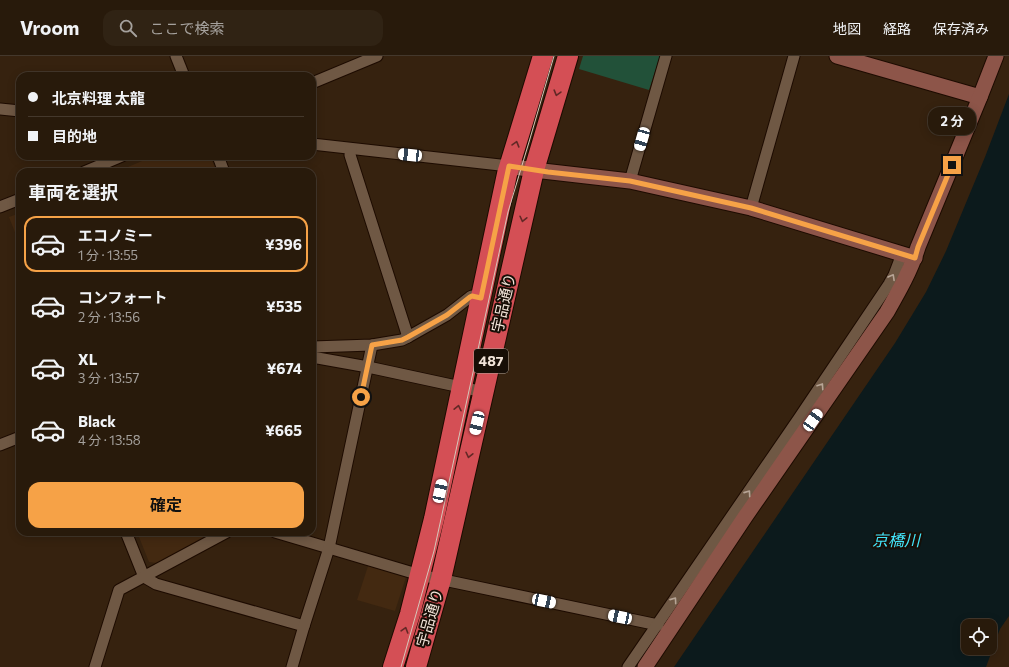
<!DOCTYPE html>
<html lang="ja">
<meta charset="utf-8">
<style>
:root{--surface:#281a0b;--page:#302314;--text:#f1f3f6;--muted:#a5a19d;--line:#44382c;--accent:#f6a247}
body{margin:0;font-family:Commissioner,"Noto Sans JP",sans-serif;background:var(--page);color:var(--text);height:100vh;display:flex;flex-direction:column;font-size:15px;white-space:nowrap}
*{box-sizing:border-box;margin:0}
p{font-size:13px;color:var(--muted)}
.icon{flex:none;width:22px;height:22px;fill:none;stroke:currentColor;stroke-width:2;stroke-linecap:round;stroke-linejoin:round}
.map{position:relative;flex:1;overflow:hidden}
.panel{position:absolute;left:16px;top:112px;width:300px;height:368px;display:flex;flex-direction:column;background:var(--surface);border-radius:12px;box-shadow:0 2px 10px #0003,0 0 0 1px var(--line)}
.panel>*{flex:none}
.guide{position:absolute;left:16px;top:16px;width:300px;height:88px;border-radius:12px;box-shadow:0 2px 10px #0003,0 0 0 1px var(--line);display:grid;align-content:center;height:88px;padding:0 12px;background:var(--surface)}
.tools{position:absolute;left:961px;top:563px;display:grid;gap:8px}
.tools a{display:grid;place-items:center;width:36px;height:36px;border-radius:8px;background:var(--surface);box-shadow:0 2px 10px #0003,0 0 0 1px var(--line);font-size:20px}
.end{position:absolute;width:18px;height:18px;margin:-9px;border:5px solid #f6a247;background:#111;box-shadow:0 0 0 2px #111}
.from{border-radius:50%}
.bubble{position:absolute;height:28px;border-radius:12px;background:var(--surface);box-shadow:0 2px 10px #0003,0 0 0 1px var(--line);font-size:13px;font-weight:700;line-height:28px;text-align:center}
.car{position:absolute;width:12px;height:24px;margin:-12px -6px;border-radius:5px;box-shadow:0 0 3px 1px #0007;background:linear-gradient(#fff 24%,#345 0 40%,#fff 0 76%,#345 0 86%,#fff 0)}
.guide b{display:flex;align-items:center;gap:14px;height:38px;font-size:15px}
.guide b+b{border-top:1px solid var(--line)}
.guide i{width:10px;height:10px;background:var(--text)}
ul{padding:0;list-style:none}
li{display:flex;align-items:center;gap:12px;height:56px;margin:0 8px 6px;padding:0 4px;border:2px solid transparent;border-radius:12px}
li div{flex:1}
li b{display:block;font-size:15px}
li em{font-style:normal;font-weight:700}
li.selected{border-color:var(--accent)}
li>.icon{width:36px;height:36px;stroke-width:1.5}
h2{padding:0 12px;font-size:18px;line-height:48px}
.button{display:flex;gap:8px;margin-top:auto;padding:8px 12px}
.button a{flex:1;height:46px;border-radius:12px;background:var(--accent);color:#111;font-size:16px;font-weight:700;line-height:46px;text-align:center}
header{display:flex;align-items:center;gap:24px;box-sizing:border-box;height:56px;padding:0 20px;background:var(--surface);border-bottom:1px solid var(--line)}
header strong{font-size:19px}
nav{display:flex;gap:22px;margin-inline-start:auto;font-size:14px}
.search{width:280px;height:36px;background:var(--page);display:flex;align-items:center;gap:10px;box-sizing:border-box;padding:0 14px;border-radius:12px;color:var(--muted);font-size:15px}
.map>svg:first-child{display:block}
.built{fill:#432911}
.green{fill:#225139}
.water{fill:#0c1a1c;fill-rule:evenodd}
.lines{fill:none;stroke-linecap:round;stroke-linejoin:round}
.street-casing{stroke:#1d0b00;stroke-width:13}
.secondary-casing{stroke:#1d0b00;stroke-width:17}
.highway-casing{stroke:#1d0b00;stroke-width:22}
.street{stroke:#6f5844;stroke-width:11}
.secondary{stroke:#8d5549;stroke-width:15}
.highway{stroke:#d44f55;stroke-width:20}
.tram{stroke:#d6c7ba;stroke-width:1}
.oneway{stroke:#632826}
.oneway2{stroke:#b7a596}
.route{stroke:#f6a247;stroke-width:5}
.labels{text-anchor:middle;stroke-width:4;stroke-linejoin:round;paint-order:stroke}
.shield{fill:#170e06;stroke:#b0a49a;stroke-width:1}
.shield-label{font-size:14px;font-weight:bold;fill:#f2e4d9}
.street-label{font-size:15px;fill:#f2e4d9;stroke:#170e06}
.water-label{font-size:16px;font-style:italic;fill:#43e6fb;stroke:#170e06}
</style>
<header>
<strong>Vroom</strong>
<div class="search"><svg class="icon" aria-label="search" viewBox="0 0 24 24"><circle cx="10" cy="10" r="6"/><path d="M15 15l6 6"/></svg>ここで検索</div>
<nav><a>地図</a><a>経路</a><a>保存済み</a></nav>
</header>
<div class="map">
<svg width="1009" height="611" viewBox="0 0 1009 611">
<rect width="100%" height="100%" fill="#36220f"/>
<g class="built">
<polygon points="154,100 210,100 217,116 116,116"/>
<polygon points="20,157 20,189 9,161"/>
<polygon points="137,476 213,476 157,507 149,506"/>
<polygon points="369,507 407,518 395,555 357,544"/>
</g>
<polygon class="green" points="583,0 660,0 649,34 579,13"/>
<path class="water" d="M1009,38V560L1000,573L986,611H674L895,287L926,236L946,195L985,101ZM968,570H990V592H968Z"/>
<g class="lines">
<defs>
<g id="street">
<polyline points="176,0 184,20"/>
<polyline points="312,27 377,0"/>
<polyline points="0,53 20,55"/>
<polyline points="312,88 509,110"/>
<polyline points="351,93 350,99 408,281"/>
<polyline points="218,100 224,116"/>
<polyline points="84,116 122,100"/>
<polyline points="630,125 666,0"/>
<polyline points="0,151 20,143"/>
<polyline points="751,152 794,0"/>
<polyline points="312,291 372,289 402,284 408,281 447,259 470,241 472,240 481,242"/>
<polyline points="312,301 368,311 484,336"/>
<polyline points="0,389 20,381"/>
<polyline points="126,476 144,521 156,528 304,570"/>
<polyline points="275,476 420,519 658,569"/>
<polyline points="95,611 119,534 227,476"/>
<polyline points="292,611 304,570 329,492 372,289"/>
<polyline points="628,611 799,362 889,228 894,219 902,198"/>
</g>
<g id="secondary">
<polyline points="837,0 980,41"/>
<polyline points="509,110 534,114 630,125 751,152 915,202"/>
<path d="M645,611L745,461L887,256C899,235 911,214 918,191L980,41L996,0"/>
</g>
<g id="highway">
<polyline points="393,611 410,558 434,463 507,118 543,0"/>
<polyline points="416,611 441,523 534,114 568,0"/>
</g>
</defs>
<use href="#street" class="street-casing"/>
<use href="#secondary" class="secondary-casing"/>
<use href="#highway" class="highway-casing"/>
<use href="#street" class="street"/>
<use href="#secondary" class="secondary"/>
<use href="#highway" class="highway"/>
<polyline class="tram" points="401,611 434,495 508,156 529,86 554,0"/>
</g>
<defs><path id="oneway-chevron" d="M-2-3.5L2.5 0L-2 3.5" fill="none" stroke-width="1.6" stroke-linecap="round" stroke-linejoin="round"/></defs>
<g class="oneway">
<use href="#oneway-chevron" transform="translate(557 37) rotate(106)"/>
<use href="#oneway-chevron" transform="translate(516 88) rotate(-74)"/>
<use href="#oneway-chevron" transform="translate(523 163) rotate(103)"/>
<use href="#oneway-chevron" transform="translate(458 352) rotate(-78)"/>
<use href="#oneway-chevron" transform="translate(469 399) rotate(103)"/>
<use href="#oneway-chevron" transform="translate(405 574) rotate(-73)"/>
</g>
<g class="oneway2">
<use href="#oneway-chevron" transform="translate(892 221) rotate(-61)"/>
<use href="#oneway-chevron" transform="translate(821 330) rotate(-56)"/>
<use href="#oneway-chevron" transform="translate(748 437) rotate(-55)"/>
<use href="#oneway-chevron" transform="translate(674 544) rotate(-55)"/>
</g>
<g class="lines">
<polyline class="route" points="361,341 372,289 402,284 408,281 447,259 470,241 472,240 481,242 509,110 548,116 630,125 751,152 915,202 918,191 952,109"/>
</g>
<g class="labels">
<rect class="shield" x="474" y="293" width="34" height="24" rx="3"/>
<g class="shield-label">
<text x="491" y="310">487</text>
</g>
<g class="street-label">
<text transform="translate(504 247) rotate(-77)" y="5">宇品通り</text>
<text transform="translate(430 562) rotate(-74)" y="5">宇品通り</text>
</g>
<g class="water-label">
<text x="896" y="490">京橋川</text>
</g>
</g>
</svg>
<div class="tools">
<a><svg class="icon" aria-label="locate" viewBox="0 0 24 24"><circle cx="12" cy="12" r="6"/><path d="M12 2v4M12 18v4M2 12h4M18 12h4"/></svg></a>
</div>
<i class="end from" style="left:361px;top:341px"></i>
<i class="end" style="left:952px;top:109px"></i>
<div class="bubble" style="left:928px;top:51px;width:48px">2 分</div>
<i class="car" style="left:642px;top:83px;rotate:196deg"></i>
<i class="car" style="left:410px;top:99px;rotate:276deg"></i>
<i class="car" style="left:813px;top:364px;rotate:35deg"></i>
<i class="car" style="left:477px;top:367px;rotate:193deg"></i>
<i class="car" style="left:440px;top:435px;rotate:12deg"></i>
<i class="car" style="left:544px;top:545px;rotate:102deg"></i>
<i class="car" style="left:620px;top:561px;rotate:282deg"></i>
<div class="guide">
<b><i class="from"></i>北京料理 太龍</b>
<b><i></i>目的地</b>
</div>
<section class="panel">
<h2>車両を選択</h2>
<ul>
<li class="selected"><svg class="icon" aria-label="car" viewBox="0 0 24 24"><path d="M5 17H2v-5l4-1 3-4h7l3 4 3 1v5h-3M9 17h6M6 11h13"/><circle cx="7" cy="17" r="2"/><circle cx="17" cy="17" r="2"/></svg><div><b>エコノミー</b><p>1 分 · 13:55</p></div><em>¥396</em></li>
<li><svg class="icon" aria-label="car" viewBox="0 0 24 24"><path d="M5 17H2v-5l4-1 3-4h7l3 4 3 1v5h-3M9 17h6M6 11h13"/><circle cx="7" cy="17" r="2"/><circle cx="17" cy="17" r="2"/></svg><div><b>コンフォート</b><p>2 分 · 13:56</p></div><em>¥535</em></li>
<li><svg class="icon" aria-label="car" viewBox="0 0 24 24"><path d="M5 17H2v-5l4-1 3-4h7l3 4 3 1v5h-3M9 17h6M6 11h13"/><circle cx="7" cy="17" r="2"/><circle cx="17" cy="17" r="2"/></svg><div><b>XL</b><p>3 分 · 13:57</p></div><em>¥674</em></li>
<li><svg class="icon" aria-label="car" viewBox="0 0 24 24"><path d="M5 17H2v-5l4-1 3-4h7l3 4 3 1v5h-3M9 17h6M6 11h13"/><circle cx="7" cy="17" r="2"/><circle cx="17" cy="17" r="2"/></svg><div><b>Black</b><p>4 分 · 13:58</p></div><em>¥665</em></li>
</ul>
<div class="button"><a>確定</a></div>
</section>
</div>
